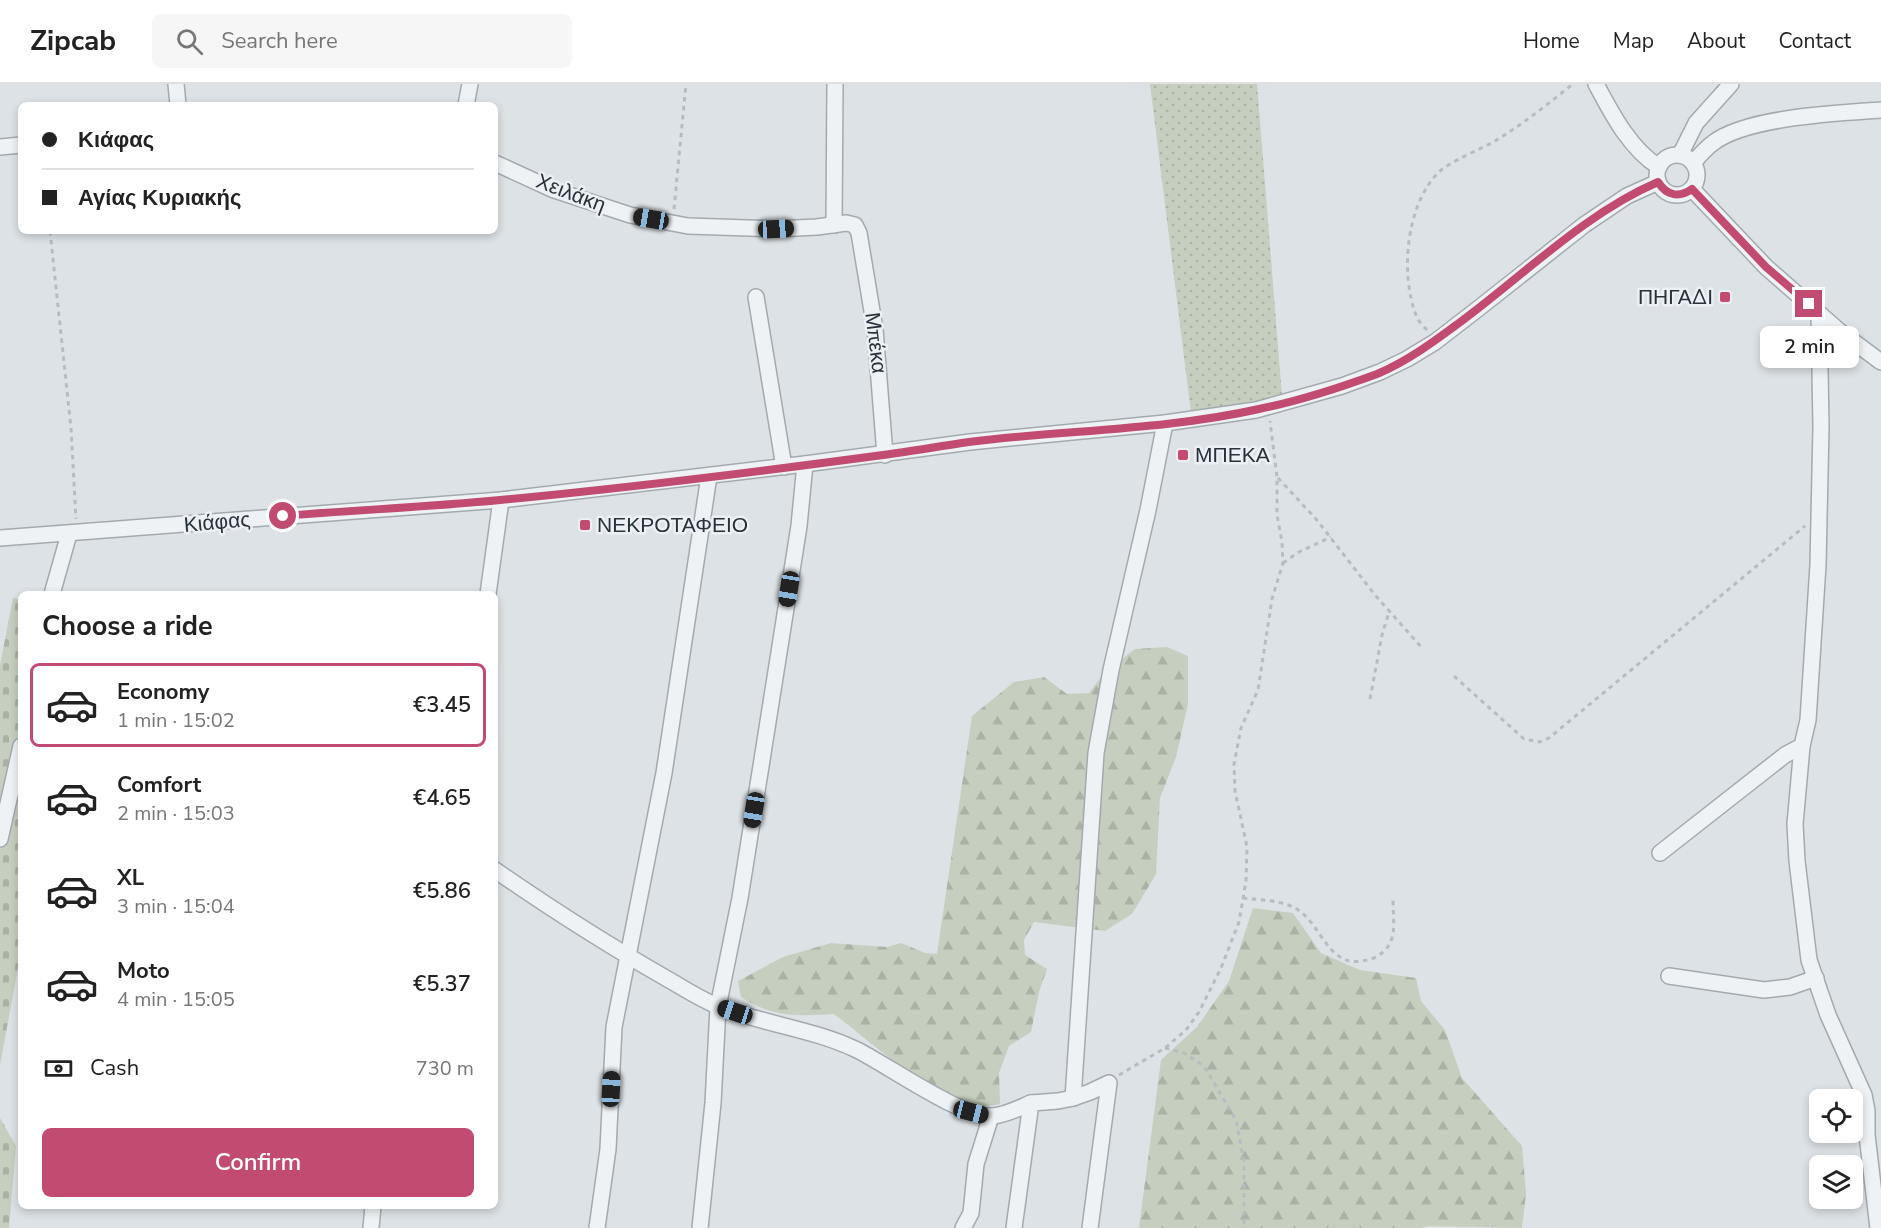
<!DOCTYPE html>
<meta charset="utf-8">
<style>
:root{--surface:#fff;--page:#f6f6f6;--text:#222;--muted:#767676;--line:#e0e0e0;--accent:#c14b71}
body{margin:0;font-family:"Nunito Sans",sans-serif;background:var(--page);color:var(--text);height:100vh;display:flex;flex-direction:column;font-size:22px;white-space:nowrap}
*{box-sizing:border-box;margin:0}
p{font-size:20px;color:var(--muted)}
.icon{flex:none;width:33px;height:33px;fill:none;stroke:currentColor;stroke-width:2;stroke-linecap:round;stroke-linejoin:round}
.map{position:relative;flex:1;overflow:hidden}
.side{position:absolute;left:18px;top:507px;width:480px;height:618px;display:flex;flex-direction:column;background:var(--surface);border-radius:9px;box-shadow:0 3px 9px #0003}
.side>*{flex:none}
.top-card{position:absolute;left:18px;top:18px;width:480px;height:132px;border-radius:9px;box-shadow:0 3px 9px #0003;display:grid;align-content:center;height:132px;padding:0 24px;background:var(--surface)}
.fabs{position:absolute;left:1809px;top:1005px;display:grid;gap:12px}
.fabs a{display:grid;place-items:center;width:54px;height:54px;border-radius:9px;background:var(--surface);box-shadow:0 3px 9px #0003;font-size:30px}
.end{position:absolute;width:27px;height:27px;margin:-14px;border:8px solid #c14b71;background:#fff;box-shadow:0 0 0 3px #fff}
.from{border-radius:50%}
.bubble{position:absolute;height:42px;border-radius:9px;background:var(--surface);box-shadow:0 3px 9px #0003;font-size:20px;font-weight:600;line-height:42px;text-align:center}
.car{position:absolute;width:18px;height:36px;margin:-18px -9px;border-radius:8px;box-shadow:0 0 4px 2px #0007;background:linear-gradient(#222 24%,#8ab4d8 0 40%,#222 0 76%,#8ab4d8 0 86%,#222 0)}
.top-card b{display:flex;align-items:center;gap:21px;height:57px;font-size:22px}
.top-card b+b{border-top:2px solid var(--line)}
.top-card i{width:15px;height:15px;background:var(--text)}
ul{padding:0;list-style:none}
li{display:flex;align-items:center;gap:18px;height:84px;margin:0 12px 9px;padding:0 12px;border:3px solid transparent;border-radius:9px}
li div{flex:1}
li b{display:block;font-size:22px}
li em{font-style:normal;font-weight:600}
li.on{border-color:var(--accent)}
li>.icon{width:54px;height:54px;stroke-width:1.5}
h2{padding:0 24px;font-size:27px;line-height:72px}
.pay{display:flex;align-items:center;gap:15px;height:66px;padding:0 24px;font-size:22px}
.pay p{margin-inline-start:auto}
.cta{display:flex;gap:12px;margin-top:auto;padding:12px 24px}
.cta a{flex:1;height:69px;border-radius:9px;background:var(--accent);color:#fff;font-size:24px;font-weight:600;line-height:69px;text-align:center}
header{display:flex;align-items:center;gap:36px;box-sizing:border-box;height:84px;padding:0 30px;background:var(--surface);border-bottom:2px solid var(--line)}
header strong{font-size:28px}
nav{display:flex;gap:33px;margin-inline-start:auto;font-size:21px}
.search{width:420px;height:54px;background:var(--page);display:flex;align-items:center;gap:15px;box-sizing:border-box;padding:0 21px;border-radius:9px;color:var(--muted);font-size:22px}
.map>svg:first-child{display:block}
.grass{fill:url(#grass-dots)}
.forest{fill:url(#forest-firs)}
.cemetery{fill:url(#cemetery-stones)}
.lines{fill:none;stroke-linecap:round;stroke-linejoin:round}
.minor-casing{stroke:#a3aaaf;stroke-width:18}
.path{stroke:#b7bcc0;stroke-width:3;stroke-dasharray:4.5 4.5;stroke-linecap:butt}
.minor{stroke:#eff2f4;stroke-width:15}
.route{stroke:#c14b71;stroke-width:8}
.poi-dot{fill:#c14b71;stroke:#ecf0f4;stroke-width:2}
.labels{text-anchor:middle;stroke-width:5;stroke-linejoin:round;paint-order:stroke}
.street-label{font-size:21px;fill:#28323b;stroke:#ecf0f4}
.poi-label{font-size:21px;fill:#28323b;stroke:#ecf0f4;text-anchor:start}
</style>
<header>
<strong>Zipcab</strong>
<div class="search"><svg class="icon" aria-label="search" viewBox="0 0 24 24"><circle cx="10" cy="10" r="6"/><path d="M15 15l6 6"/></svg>Search here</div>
<nav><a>Home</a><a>Map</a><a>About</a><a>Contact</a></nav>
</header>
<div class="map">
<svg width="1881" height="1144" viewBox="0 0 1881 1144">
<defs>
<pattern id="grass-dots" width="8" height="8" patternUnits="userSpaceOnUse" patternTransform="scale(1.5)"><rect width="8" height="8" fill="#c6cfbf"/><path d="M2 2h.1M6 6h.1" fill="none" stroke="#aab2a5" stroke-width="1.8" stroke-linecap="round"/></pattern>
<pattern id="forest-firs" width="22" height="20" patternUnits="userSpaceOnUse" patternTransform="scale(1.5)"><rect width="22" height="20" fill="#c6cfbf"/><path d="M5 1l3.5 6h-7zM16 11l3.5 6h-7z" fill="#aab2a5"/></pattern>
<pattern id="cemetery-stones" width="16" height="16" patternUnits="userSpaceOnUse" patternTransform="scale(1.5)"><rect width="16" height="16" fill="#c6cfbf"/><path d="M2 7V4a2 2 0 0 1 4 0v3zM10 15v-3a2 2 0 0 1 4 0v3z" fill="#aab2a5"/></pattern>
</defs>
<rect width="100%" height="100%" fill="#dde2e6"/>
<polygon class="grass" points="1150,0 1257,0 1282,312 1191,329"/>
<g class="forest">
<path d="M1167,563L1188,572V620L1176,673L1160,714L1156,790L1132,830L1105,847L1034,838L1024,856L1025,871L1047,885L1039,908L1031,948L1009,962L999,989L1000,1020C994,1021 987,1023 981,1022C927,1010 877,963 834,930C796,932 774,934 741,913L738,897L783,873L831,859L887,863L901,859L925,869L937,870L972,632L1014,598L1044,593L1067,610L1089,609L1104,589L1135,565Z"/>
<polygon points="1253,824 1293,829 1321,869 1360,886 1416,894 1421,917 1445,946 1462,994 1522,1062 1526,1109 1522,1144 1427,1142 1422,1144 1139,1144 1161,976 1197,943 1229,897"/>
</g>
<g class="cemetery">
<polygon points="13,514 21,515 21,868 0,981 0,581"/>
<polygon points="0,1034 16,1062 9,1144 0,1144"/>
</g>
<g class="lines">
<defs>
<g id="minor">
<polyline points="176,0 178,21"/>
<path d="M1596,0C1612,30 1630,65 1659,83"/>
<polyline points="466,21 470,0"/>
<polyline points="0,63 21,61"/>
<polyline points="1680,71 1696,39 1731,0"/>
<circle cx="1677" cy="91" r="20"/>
<polyline points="495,79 554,106 630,131 688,142 776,145 817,143 846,139 855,141 859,149 875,245 885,371"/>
<path d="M1693,79C1699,72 1706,64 1713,59C1746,33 1839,29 1881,26"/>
<polyline points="1692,105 1766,183 1838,246 1881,278"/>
<polyline points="834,141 835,0"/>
<polyline points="756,213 784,383"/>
<polyline points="1819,229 1821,343 1818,481 1808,636 1802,662 1795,740 1797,777 1809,876 1828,931 1864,1011 1867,1027 1867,1051 1878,1144"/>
<polyline points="0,454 501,416 805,380 970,358 1165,339 1256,326 1342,302 1380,288 1407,275 1435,258 1479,224 1584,141 1627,112 1658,98"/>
<polyline points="52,510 69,450"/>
<polyline points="488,510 501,416"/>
<polyline points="0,755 21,662"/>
<polyline points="1660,769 1785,671 1802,662"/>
<path d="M495,786C550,824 606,860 664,893C682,903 701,916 720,923C764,940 812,945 855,965C885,979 962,1035 993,1032C1006,1031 1019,1024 1031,1019"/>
<polyline points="1669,892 1764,906 1790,903 1816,894"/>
<polyline points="371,1144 373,1122"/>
<polyline points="597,1144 608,1065 614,943 664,689 709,392"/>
<polyline points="700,1144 713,1019 718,923 740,814 761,682 799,442 805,380"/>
<polyline points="963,1144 971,1129 976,1080 991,1032"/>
<polyline points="1014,1144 1031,1019 1058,1017 1073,1014"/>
<polyline points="1090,1144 1109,999 1090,1008 1073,1014 1096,669 1111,586 1148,426 1165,339"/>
</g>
</defs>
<use href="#minor" class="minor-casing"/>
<g class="path">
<polyline points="674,125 686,0"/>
<polyline points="50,147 71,344 76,435"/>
<path d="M1427,246C1423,242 1418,237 1416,231C1400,190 1406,120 1439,88C1449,78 1481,65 1495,57C1523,40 1548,20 1573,0"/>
<polyline points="1278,394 1316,435 1375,511 1423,565"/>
<polyline points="1283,479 1299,468 1331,453"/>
<polyline points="1454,592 1524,655 1540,658 1549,654 1805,442"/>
<polyline points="1370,615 1382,551 1389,528"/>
<path d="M1243,814C1259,816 1278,816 1293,823C1321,836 1326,883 1362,877C1367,876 1372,875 1376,873C1399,860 1393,840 1393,816"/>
<polyline points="1165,964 1184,969 1204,982 1236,1036 1244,1078 1244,1144"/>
<polyline points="1119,991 1165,964 1186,946 1199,928 1221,884 1239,838 1246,797 1247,763 1235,707 1234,680 1241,644 1258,606 1272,515 1283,479 1282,458 1277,431 1277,393 1270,337"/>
</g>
<use href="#minor" class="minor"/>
</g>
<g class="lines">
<path class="route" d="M283,432C355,426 428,423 500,416C628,404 756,388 883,371C912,367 941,362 969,358C1064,346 1166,346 1259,325C1299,317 1339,304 1377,290C1408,277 1436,256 1463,236C1526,189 1586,129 1658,98C1667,112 1679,114 1692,105L1766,183L1809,220"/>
</g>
<g class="poi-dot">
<rect x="1719" y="207" width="12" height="12" rx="3"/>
<rect x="1177" y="365" width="12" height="12" rx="3"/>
<rect x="579" y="435" width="12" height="12" rx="3"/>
</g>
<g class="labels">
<g class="street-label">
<text transform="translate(571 109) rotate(21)" y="7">Χειλάκη</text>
<text transform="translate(876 259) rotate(83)" y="7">Μπέκα</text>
<text transform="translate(217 438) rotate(-5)" y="7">Κιάφας</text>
</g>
<g class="poi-label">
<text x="1713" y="220" text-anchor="end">ΠΗΓΑΔΙ</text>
<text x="1195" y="378">ΜΠΕΚΑ</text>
<text x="597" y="448">ΝΕΚΡΟΤΑΦΕΙΟ</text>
</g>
</g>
</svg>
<div class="fabs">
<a><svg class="icon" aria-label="locate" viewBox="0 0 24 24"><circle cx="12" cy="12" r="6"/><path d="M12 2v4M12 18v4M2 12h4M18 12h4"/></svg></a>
<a><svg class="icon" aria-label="layers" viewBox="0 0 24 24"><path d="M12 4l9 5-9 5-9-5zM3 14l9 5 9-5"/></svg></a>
</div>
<i class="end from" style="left:283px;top:432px"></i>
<i class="end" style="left:1809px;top:220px"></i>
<div class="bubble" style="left:1760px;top:242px;width:99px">2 min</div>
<i class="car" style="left:651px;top:135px;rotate:280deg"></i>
<i class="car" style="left:776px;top:145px;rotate:87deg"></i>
<i class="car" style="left:789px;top:505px;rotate:189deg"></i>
<i class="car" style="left:754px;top:726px;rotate:189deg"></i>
<i class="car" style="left:735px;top:928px;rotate:288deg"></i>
<i class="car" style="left:611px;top:1005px;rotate:3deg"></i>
<i class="car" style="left:971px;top:1028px;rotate:104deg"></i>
<div class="top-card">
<b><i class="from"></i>Κιάφας</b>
<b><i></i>Αγίας Κυριακής</b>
</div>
<section class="side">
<h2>Choose a ride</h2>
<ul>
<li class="on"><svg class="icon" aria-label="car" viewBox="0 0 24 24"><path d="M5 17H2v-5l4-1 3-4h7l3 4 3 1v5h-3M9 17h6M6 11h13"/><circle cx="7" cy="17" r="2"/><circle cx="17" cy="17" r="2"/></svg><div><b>Economy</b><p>1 min · 15:02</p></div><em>€3.45</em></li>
<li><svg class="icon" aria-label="car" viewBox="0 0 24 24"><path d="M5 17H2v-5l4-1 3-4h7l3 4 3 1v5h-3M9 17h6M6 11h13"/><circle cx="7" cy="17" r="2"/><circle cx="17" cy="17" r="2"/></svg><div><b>Comfort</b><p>2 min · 15:03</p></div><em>€4.65</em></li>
<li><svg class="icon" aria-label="car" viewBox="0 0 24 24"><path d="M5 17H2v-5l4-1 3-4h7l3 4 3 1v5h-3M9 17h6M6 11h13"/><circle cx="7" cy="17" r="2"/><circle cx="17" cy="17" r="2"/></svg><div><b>XL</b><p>3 min · 15:04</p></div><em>€5.86</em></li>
<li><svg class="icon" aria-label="car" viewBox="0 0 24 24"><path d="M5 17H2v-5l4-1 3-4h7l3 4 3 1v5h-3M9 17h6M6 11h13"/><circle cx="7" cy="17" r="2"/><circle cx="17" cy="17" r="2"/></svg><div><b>Moto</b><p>4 min · 15:05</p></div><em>€5.37</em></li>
</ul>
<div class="pay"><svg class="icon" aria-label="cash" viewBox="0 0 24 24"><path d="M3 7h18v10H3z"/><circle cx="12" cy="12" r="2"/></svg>Cash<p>730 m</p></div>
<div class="cta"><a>Confirm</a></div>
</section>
</div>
